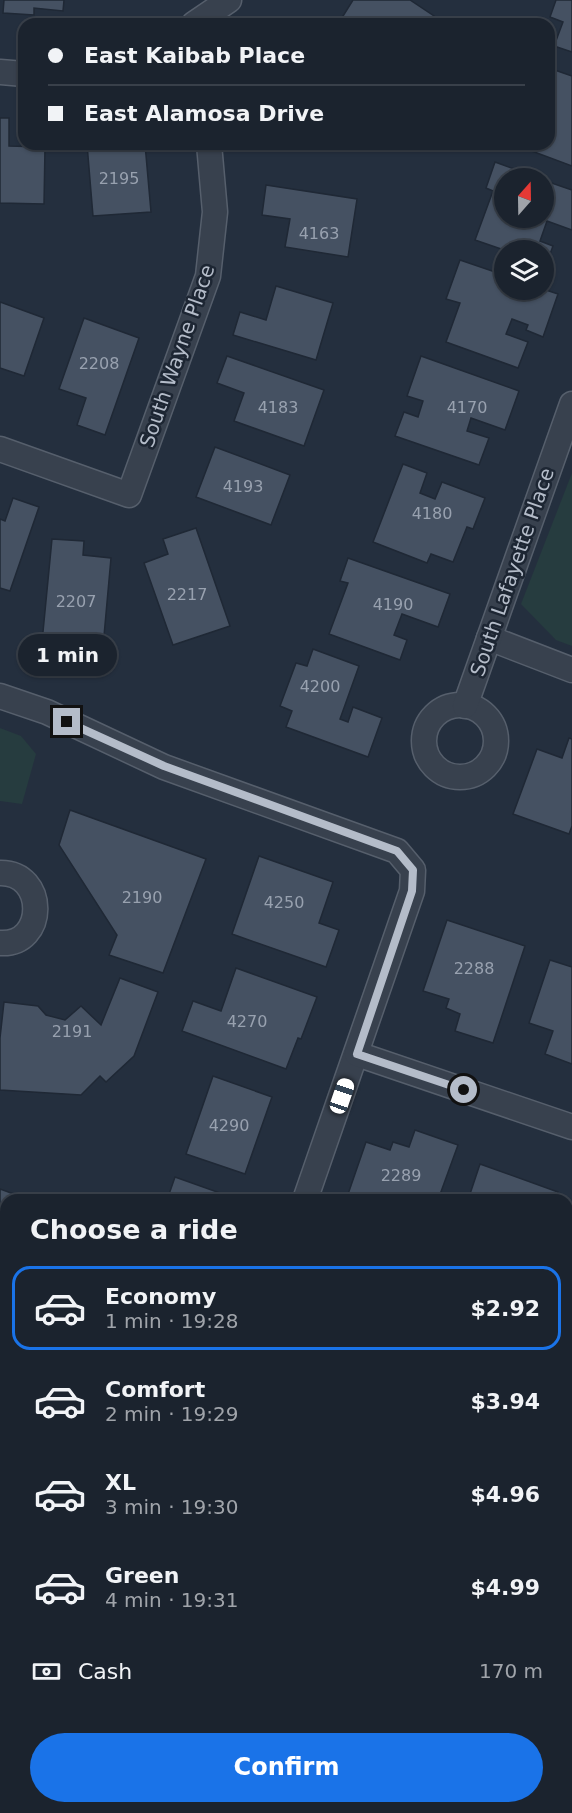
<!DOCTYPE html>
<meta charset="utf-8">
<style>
:root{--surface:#1b232e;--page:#242b36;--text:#f1f3f6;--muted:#a0a4aa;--line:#39404a;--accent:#1a73e8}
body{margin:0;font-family:"DejaVu Sans",sans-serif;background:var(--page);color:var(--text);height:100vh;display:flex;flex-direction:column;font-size:22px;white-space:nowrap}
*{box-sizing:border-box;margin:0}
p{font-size:20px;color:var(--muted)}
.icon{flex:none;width:33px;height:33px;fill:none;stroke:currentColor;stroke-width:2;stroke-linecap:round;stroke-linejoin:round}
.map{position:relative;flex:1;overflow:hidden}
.side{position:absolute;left:0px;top:1194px;width:573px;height:620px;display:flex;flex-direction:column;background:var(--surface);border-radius:18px 18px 0 0;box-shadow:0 2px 4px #0004,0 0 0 2px var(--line)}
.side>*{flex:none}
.top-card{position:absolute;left:18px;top:18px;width:537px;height:132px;border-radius:18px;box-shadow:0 2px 4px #0004,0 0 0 2px var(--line);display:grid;align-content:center;height:132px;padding:0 30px;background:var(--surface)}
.needle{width:39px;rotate:20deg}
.buttons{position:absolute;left:494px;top:168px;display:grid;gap:12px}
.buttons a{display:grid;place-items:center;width:60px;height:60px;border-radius:50%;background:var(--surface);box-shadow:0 2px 4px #0004,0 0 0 2px var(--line);font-size:30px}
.end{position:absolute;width:27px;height:27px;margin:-14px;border:8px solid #b4bcc9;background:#111;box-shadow:0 0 0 3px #111}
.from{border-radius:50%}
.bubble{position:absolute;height:42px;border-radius:21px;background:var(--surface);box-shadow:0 2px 4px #0004,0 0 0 2px var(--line);font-size:20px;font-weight:800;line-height:42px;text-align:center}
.car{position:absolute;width:18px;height:36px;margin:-18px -9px;border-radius:8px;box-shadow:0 0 4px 2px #0007;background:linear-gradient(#fff 24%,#345 0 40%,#fff 0 76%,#345 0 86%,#fff 0)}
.top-card b{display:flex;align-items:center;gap:21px;height:57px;font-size:22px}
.top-card b+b{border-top:2px solid var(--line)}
.top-card i{width:15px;height:15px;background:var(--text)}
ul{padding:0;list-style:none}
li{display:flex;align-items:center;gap:18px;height:84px;margin:0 12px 9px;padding:0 18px;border:3px solid transparent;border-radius:18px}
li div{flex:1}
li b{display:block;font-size:22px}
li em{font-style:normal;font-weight:800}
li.on{border-color:var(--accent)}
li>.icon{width:54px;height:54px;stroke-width:1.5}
h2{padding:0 30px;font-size:27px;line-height:72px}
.pay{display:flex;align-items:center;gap:15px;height:66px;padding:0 30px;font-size:22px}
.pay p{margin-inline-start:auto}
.action{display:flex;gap:12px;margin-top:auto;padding:12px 30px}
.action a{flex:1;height:69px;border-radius:36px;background:var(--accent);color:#fff;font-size:24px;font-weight:800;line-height:69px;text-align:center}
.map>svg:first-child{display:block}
.green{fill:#263c3f}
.building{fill:#455162;stroke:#1f2835;stroke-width:1.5}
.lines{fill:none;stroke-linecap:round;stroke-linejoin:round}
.minor-casing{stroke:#565f6c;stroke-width:27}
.minor{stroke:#38414e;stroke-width:24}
.route{stroke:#b4bcc9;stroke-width:8}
.labels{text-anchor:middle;stroke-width:5;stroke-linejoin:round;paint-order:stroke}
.number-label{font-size:16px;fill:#98a1af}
.street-label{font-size:20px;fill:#b4bcc9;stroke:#1d2633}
</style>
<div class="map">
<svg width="572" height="1813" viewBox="0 0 572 1813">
<rect width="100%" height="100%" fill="#242f3e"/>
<g class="green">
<polygon points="572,473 572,646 556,640 521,604"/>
<polygon points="0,728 21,736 36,754 22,804 0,801"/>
<polygon points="6,1447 6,1808 24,1808 22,1813 0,1813 0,1463"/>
</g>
<g class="building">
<polygon points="4,0 64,0 63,11 34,8 34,15 3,13"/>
<polygon points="353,0 410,0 434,16 429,24 338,24"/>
<polygon points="556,0 572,0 572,52 554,46 563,22 550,17"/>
<polygon points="549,68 572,76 572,166 513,144 549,144"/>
<polygon points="0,118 9,118 9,146 45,147 44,204 0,203"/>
<polygon points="87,144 145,144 151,212 93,216"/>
<polygon points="495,162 539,178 504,178 504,218 543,218 543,180 572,190 572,230 547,221 540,241 553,246 546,265 543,265 543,250 504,250 475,240 493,191 486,188"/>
<polygon points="266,185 357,199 348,257 285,247 290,219 262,215"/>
<polygon points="460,260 504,275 504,290 543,289 558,294 543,337 526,330 528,325 512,319 506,334 528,342 518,368 446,342 460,303 446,299"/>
<polygon points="276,286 333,303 316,360 233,335 240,312 266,320"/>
<polygon points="0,302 44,318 24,376 0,368"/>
<polygon points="84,318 139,338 105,435 77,425 86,398 59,389"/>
<polygon points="227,356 324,390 304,446 234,421 244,393 217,383"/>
<polygon points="421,356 519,391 505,430 471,418 467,431 489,438 479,465 395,436 404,412 418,417 423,401 407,396"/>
<polygon points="215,447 290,475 271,525 196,497"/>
<polygon points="403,464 427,473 420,493 435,499 442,482 485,498 473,529 467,527 453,562 431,554 427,563 373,542"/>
<polygon points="13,498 39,507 10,591 0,588 0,519 5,521"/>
<polygon points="196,528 230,626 173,645 144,563 168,554 163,539"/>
<polygon points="52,539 84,541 83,555 111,558 103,647 42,642"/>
<polygon points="348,558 450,594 438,627 402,614 394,635 407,640 400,660 329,634 348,583 340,581"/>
<polygon points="313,649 359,666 340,719 348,722 353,707 382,718 368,757 286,727 292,711 280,706 296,663 307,666"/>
<polygon points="569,738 572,739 572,826 569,834 513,814 537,749 562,758"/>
<polygon points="70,810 206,859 163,973 109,955 117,935 59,845"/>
<polygon points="259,856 333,882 319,923 339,930 326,967 232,934"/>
<polygon points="447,920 525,946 493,1043 455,1031 460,1014 446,1008 449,999 423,991"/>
<polygon points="550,960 572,967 572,1064 545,1054 553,1031 529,1023"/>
<polygon points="236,968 317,997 301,1039 298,1038 286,1069 182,1031 193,1001 221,1011"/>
<polygon points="120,978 158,992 134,1056 106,1082 100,1076 81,1095 0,1090 0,1038 4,1002 38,1006 46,1015 65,1020 81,1006 101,1025"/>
<polygon points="213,1076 272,1097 245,1174 186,1154"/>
<polygon points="415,1130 458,1145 438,1200 346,1200 366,1142 390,1150 393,1142 409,1147"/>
<polygon points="480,1164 558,1192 555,1200 468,1200"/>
<polygon points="175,1177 237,1199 236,1200 167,1200"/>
<polygon points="0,1189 30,1200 6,1200 6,1264 2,1263 0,1269"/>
<polygon points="572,1245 572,1273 567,1271"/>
<polygon points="6,1292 6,1308 1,1306"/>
<polygon points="567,1409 572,1411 572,1486 567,1484"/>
<polygon points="304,1808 365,1808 363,1813 320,1813"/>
<polygon points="394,1808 483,1808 481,1813 392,1813"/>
</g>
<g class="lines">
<defs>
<g id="minor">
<polyline points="194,24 229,0"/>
<polyline points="0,72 24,74"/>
<polyline points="0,449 129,495 208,276 215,212 209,144"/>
<polyline points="489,638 572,670"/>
<polyline points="0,696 47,712 164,767 397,851 413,870 412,891 305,1200"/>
<circle cx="460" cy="741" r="36"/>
<polyline points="465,706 572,404"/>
<path d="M0,873C47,872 47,946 0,943"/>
<polyline points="357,1054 572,1127"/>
<polyline points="567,1538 572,1540"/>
<polyline points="567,1703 572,1689"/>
<polyline points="157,1808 164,1813"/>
<polyline points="528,1813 530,1808"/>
</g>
</defs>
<use href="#minor" class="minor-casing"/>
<use href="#minor" class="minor"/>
</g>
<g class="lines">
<polyline class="route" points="67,722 164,766 397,851 413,870 412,891 357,1054 464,1090"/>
</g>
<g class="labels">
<g class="number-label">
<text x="119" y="184">2195</text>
<text x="319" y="239">4163</text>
<text x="99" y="369">2208</text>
<text x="278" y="413">4183</text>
<text x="467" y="413">4170</text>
<text x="243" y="492">4193</text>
<text x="432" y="519">4180</text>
<text x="187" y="600">2217</text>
<text x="76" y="607">2207</text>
<text x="393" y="610">4190</text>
<text x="320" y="692">4200</text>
<text x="142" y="903">2190</text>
<text x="284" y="908">4250</text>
<text x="474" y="974">2288</text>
<text x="247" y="1027">4270</text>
<text x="72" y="1037">2191</text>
<text x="229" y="1131">4290</text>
<text x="401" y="1181">2289</text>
</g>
<g class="street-label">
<text transform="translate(177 356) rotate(-71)" y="7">South Wayne Place</text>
<text transform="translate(512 572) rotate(-71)" y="7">South Lafayette Place</text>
</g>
</g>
</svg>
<div class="buttons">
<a><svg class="needle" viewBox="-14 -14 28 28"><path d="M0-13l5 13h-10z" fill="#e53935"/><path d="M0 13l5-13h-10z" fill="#a0a4aa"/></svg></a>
<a><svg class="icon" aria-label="layers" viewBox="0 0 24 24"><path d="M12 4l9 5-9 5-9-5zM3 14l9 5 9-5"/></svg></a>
</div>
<i class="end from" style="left:464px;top:1090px"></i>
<i class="end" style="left:67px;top:722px"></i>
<div class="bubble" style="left:18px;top:634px;width:99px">1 min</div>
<i class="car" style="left:342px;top:1096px;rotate:19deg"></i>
<div class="top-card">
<b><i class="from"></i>East Kaibab Place</b>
<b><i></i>East Alamosa Drive</b>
</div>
<section class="side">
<h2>Choose a ride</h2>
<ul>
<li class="on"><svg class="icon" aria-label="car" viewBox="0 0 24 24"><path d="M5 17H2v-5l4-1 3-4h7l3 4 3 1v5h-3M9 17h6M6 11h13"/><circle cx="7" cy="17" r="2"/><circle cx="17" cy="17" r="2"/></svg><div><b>Economy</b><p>1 min · 19:28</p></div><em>$2.92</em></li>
<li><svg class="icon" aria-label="car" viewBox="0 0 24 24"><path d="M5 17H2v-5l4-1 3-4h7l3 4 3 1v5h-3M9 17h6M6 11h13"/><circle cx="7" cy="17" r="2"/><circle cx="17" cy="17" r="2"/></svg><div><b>Comfort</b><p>2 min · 19:29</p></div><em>$3.94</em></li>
<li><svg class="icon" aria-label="car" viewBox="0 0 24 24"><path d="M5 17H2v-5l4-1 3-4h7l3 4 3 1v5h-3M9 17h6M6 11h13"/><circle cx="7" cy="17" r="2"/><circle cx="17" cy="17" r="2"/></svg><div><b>XL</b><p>3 min · 19:30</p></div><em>$4.96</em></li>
<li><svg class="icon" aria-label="car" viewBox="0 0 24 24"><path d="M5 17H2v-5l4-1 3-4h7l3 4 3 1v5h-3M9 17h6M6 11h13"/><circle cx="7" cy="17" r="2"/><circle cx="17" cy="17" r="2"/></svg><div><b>Green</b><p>4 min · 19:31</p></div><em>$4.99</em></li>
</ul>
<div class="pay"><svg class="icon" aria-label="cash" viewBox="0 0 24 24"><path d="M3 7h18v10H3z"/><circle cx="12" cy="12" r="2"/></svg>Cash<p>170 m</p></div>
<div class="action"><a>Confirm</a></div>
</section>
</div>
